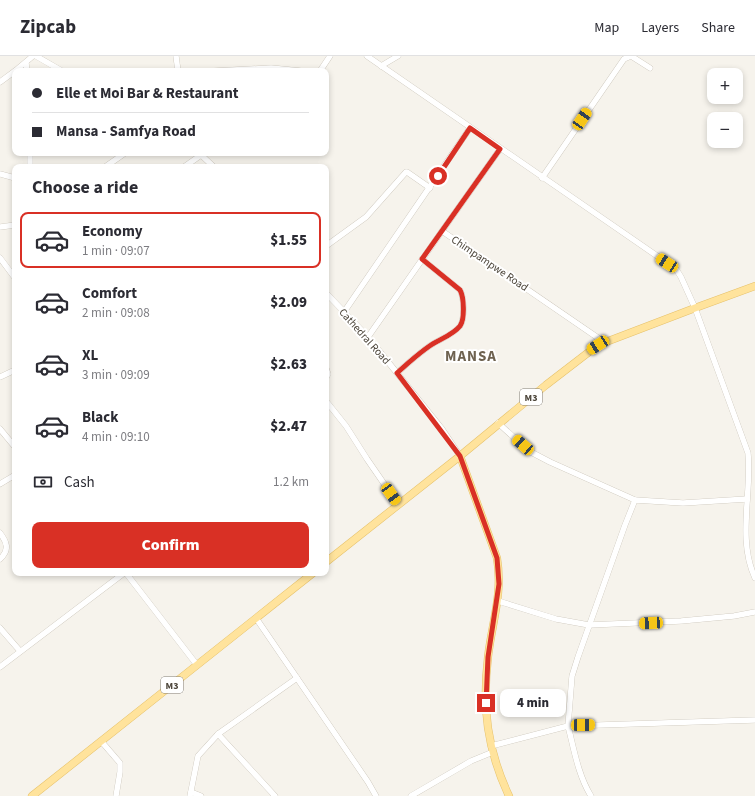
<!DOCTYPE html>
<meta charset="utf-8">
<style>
:root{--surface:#fff;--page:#f7f7f7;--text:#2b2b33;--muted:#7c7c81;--line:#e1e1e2;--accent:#d93025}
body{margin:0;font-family:"Source Sans 3",sans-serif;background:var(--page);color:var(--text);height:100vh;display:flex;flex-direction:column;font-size:15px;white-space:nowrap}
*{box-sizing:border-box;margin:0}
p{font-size:13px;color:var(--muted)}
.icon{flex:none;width:22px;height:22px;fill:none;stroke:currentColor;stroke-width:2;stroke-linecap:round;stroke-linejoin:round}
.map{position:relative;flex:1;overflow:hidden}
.panel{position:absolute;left:12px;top:108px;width:317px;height:412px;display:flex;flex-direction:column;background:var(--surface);border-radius:8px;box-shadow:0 2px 6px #0003}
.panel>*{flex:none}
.banner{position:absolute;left:12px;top:12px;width:317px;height:88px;border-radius:8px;box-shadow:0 2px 6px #0003;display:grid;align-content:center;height:88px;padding:0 20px;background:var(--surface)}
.controls{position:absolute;left:707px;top:12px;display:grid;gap:8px}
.controls a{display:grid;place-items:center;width:36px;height:36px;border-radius:8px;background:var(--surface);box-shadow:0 2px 6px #0003;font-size:20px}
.end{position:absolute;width:18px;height:18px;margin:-9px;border:5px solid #d93025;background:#fff;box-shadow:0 0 0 2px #fff}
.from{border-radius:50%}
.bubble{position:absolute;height:28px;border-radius:8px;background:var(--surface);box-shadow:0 2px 6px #0003;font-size:13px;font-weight:800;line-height:28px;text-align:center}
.car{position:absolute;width:12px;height:24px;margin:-12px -6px;border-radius:5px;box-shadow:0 0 3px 1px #0007;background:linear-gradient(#f5c518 24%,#345 0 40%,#f5c518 0 76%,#345 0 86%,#f5c518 0)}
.banner b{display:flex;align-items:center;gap:14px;height:38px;font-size:15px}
.banner b+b{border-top:1px solid var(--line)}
.banner i{width:10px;height:10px;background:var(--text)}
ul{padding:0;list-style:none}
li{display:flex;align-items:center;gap:12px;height:56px;margin:0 8px 6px;padding:0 12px;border:2px solid transparent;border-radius:8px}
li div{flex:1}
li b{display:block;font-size:15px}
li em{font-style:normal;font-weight:800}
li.on{border-color:var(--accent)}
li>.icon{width:36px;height:36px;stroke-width:1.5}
h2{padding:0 20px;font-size:18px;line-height:48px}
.pay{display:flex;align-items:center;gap:10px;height:44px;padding:0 20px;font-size:15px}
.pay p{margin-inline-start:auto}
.button{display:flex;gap:8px;margin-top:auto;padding:8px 20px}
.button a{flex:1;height:46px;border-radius:8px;background:var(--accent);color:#fff;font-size:16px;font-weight:800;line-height:46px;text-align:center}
header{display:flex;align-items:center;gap:24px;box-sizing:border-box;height:56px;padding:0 20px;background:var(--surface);border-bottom:1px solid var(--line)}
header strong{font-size:19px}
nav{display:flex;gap:22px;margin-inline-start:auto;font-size:14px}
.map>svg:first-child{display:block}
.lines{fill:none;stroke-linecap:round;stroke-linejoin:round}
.minor-casing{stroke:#c2bbae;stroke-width:6}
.major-casing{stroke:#e6c16a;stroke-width:8}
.minor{stroke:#fff;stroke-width:5.5}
.major{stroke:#ffe39c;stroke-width:7}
.route{stroke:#d93025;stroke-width:5}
.labels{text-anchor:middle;stroke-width:4;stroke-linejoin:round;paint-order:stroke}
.shield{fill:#fff;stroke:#817c74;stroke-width:1}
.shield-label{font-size:10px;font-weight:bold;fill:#4b4439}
.street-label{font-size:11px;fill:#4b4439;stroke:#fff}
.district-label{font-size:15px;font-weight:bold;letter-spacing:1px;fill:#6e6250;stroke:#fff}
</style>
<header>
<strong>Zipcab</strong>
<nav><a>Map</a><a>Layers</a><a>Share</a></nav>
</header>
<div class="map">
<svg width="755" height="740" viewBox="0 0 755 740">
<rect width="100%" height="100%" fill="#f6f3ec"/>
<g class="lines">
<defs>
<g id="minor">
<polyline points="36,0 62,15"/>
<polyline points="176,0 178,15"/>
<path d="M367,0L676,213L681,221L695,252L748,397C752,438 737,483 755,522"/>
<polyline points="26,7 27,15"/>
<polyline points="381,10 398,0"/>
<polyline points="15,15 33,0"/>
<polyline points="214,15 271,12 301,15"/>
<polyline points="320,15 330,0"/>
<polyline points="0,26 15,15"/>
<polyline points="30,97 30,111"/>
<polyline points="199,97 214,111"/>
<polyline points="105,111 125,97"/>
<polyline points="184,111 201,99"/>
<polyline points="0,118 15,122"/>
<polyline points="542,122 624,3 631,0 650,12"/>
<polyline points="0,171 15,169"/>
<polyline points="442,175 500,93"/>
<polyline points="326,190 366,161 406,116 407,116 430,132"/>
<polyline points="0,202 15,222"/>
<polyline points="326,237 368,281 442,373 460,400"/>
<polyline points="344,256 470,72"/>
<polyline points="368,281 442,175 604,286"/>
<polyline points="326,312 328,318 326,322"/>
<path d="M397,317C408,307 419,297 431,289C440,283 453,279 460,270C465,263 464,241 460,234L422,203"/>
<polyline points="0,321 15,314"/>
<polyline points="326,345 346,370 367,403 398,448"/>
<polyline points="498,367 529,395 550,406 635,444"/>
<polyline points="0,373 15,391"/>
<polyline points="0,428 15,419"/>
<path d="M0,477C7,486 10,494 0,503"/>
<polyline points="126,517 197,609"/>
<polyline points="498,545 556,563 589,569 681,565 734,560 755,556"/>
<polyline points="256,562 368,726 376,740"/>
<polyline points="0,572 20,595"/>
<polyline points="0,611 124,517"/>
<polyline points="101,685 120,707 120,716 116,740"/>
<polyline points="491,690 568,670 572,620 578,601 625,469 635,444 683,447 747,443"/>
<polyline points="191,736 201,740"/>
<polyline points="190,740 198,700 218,678"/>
<polyline points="275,740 218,678 297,622"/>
<polyline points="411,740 471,705 493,696"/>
<path d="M591,740C578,719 574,693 568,670L755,664"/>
</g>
<g id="major">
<path d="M460,400L497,502C503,538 492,566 488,601C482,652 487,693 509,740"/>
<polyline points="326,506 460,400 546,329 598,289 695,252 755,230"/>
<polyline points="32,740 313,517"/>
</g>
</defs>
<use href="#minor" class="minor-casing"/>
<use href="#major" class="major-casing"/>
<use href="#minor" class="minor"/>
<use href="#major" class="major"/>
</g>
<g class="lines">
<path class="route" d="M438,120L470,72L500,93L422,203L460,234C464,241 465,263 460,270C453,279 440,283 431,289C419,297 408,307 397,317L460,400L497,502L499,528L488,601L486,647"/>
</g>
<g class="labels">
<g class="shield">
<rect x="520" y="333" width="22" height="16" rx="3"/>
<rect x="161" y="621" width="22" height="16" rx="3"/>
</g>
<g class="shield-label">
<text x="531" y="345">M3</text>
<text x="172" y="633">M3</text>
</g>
<g class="street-label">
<text transform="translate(490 207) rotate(34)" y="4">Chimpampwe Road</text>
<text transform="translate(365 280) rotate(48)" y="4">Cathedral Road</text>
</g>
<g class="district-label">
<text x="471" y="305">MANSA</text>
</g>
</g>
</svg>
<div class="controls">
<a>+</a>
<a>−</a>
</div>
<i class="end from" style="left:438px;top:120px"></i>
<i class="end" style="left:486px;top:647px"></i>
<div class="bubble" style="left:500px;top:633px;width:66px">4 min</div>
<i class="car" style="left:582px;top:63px;rotate:34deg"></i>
<i class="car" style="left:667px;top:207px;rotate:303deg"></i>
<i class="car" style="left:598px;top:289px;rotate:237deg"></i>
<i class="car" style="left:523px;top:389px;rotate:311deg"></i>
<i class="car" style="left:391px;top:438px;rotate:144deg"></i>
<i class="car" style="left:651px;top:567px;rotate:267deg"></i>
<i class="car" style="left:583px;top:669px;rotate:89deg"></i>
<div class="banner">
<b><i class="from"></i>Elle et Moi Bar &amp; Restaurant</b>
<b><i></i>Mansa - Samfya Road</b>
</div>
<section class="panel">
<h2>Choose a ride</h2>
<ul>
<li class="on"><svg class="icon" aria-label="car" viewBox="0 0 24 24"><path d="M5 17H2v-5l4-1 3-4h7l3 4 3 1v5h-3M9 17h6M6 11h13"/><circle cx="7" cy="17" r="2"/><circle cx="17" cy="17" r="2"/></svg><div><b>Economy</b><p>1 min · 09:07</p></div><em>$1.55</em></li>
<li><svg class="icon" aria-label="car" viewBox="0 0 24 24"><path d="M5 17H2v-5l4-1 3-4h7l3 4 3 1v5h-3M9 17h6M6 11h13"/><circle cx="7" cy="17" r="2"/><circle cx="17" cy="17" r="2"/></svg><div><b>Comfort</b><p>2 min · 09:08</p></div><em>$2.09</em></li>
<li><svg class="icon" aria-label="car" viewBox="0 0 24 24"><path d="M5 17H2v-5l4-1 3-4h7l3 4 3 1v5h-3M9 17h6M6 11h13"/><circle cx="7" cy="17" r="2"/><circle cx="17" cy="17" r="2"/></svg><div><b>XL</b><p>3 min · 09:09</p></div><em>$2.63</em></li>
<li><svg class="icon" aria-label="car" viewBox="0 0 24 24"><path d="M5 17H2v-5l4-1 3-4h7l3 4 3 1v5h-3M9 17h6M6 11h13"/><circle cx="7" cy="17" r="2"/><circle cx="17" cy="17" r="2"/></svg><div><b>Black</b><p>4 min · 09:10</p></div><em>$2.47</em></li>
</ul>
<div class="pay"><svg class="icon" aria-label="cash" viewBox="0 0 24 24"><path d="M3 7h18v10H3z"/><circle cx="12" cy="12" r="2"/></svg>Cash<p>1.2 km</p></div>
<div class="button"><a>Confirm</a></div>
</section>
</div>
